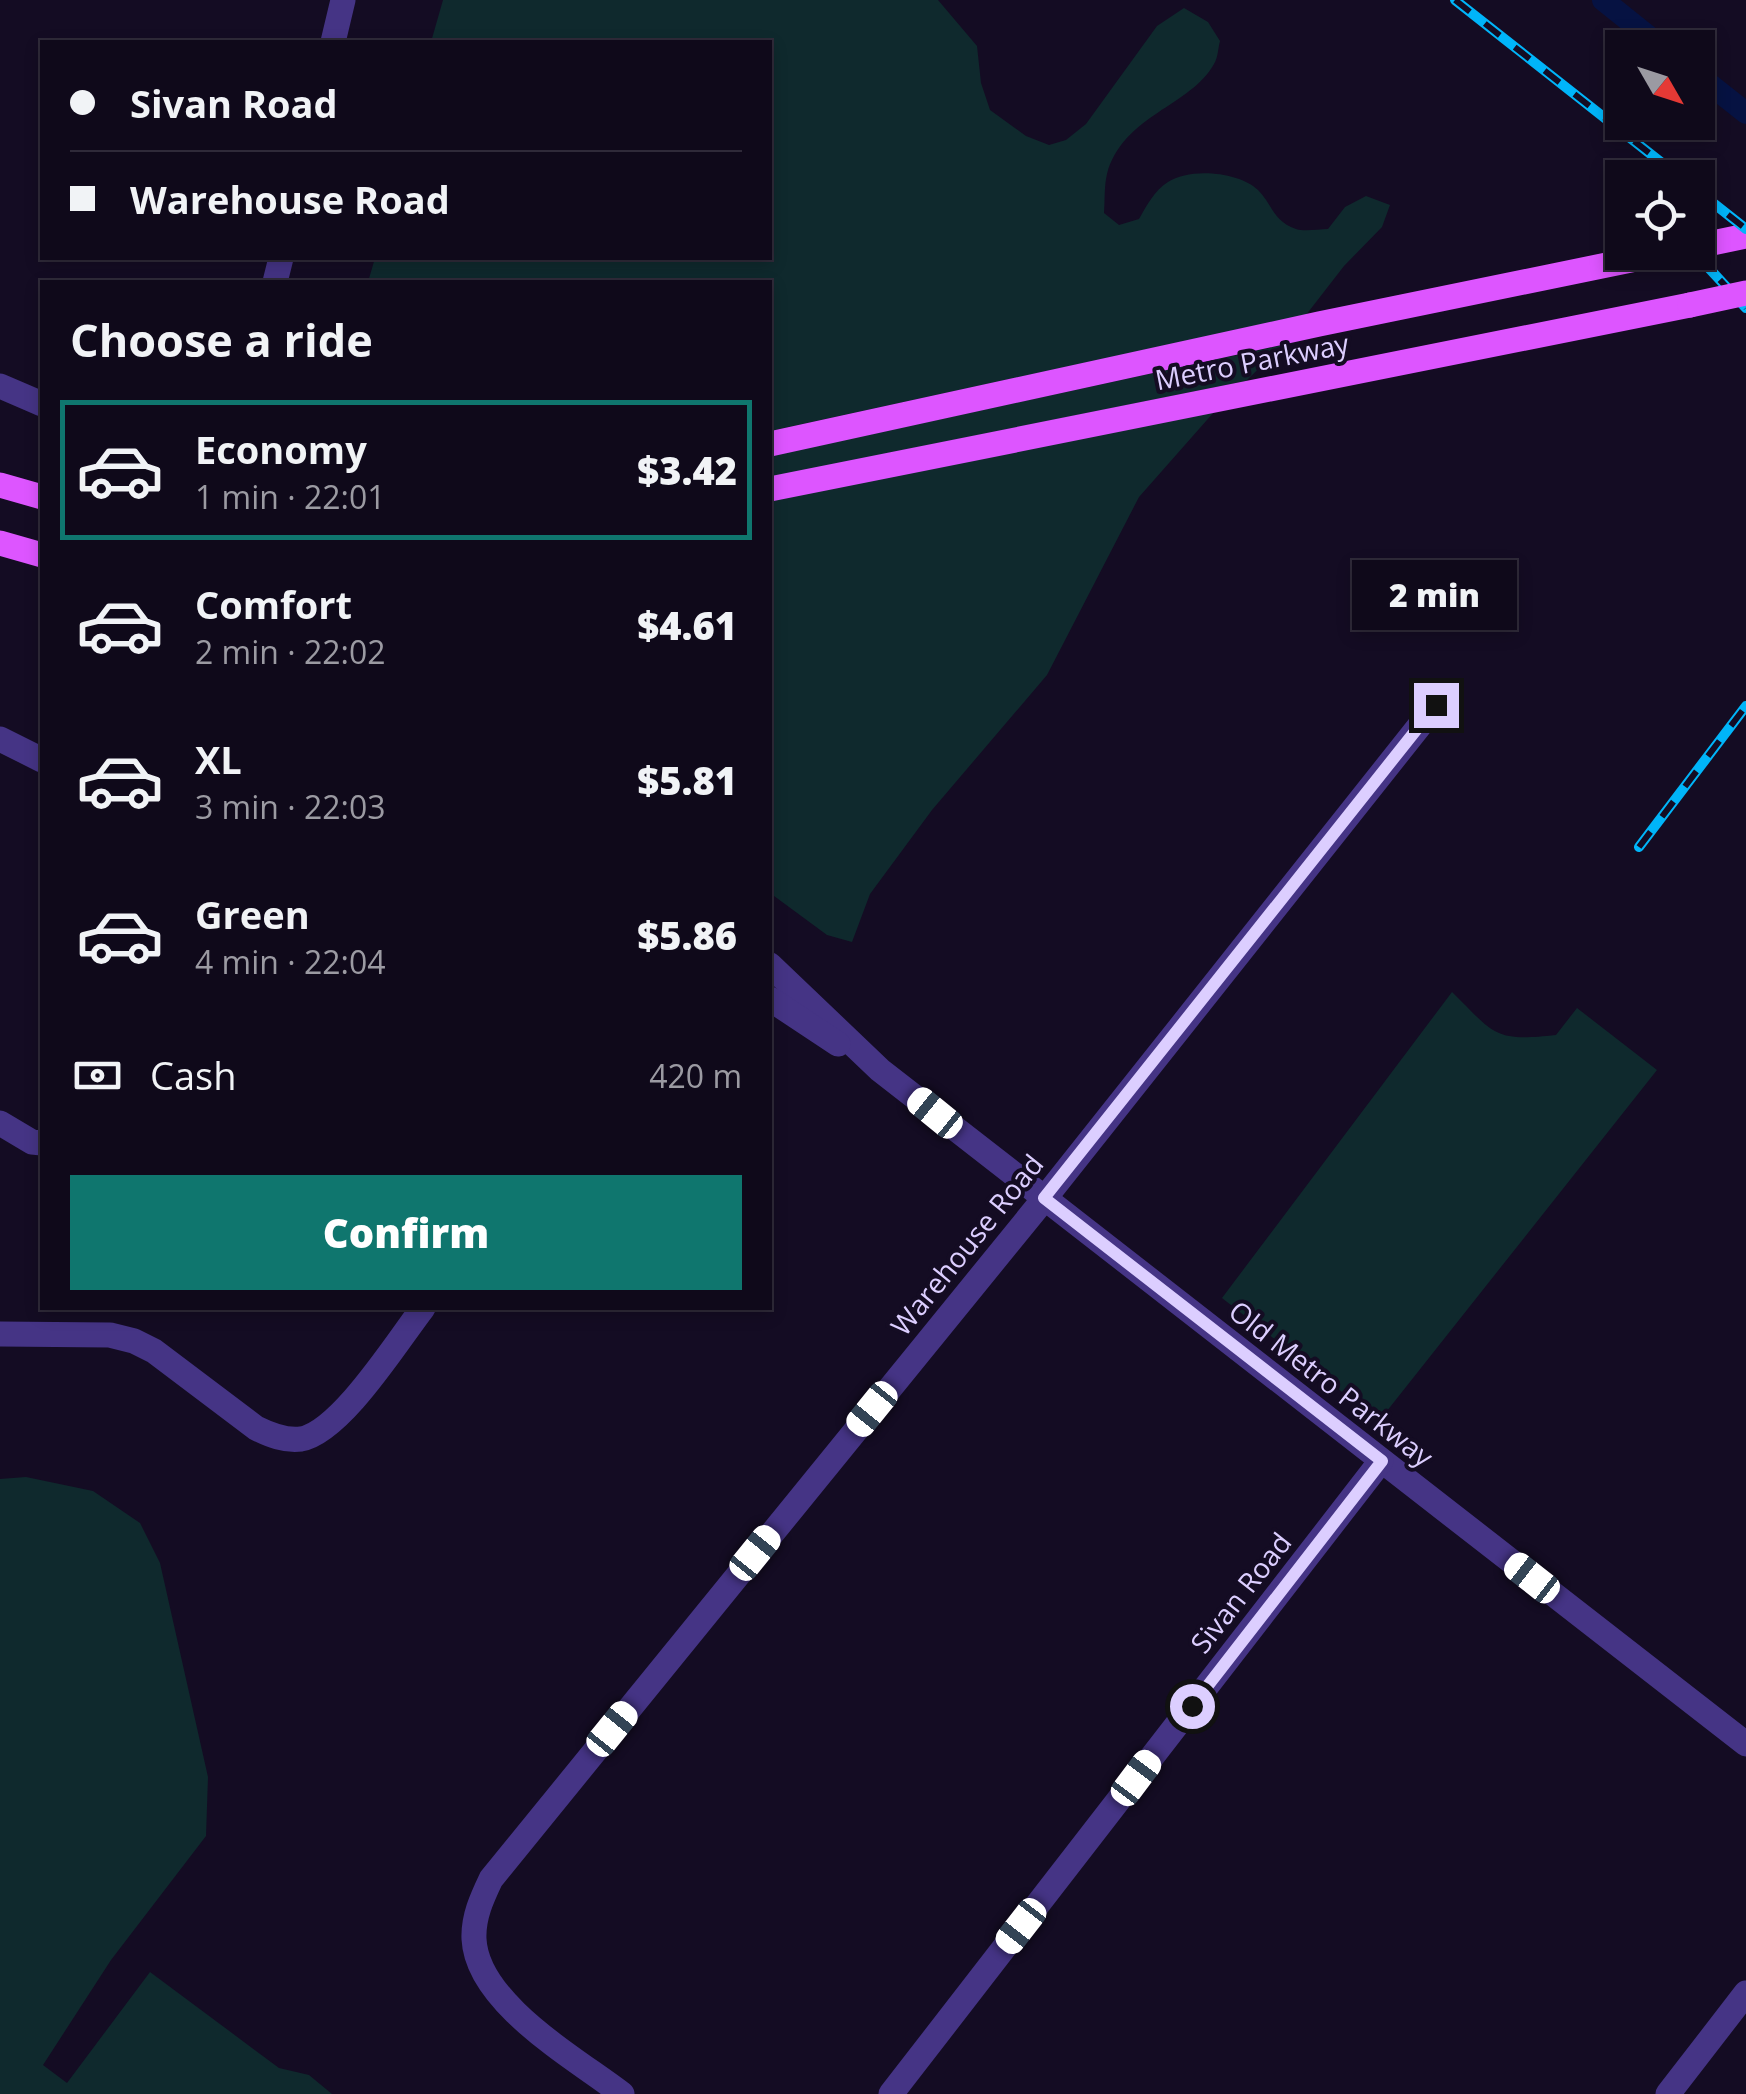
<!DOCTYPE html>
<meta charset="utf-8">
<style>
:root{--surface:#0f091a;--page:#1d1727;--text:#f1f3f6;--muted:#9b9aa2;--line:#2f2a39;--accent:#0f766e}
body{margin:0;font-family:"Open Sans",sans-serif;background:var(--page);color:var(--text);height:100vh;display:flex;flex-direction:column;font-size:38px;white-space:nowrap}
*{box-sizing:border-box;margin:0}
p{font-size:32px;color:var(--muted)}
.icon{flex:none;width:55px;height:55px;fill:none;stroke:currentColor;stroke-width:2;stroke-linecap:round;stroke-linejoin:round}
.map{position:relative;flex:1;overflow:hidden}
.sheet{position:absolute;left:40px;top:280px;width:732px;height:1030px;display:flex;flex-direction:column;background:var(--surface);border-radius:0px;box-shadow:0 5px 15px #0003,0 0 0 2px var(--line)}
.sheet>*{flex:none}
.banner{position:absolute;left:40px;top:40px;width:732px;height:220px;border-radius:0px;box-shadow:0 5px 15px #0003,0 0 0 2px var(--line);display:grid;align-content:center;height:220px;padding:0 30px;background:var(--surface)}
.needle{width:65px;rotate:129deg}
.fabs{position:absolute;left:1605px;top:30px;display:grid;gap:20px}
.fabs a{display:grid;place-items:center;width:110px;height:110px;border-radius:0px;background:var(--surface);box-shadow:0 5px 15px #0003,0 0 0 2px var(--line);font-size:50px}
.end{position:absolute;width:45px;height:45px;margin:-22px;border:12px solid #dcceff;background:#111;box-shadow:0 0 0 5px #111}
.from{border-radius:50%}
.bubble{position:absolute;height:70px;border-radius:0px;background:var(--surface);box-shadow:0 5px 15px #0003,0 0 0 2px var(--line);font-size:32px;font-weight:800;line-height:70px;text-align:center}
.car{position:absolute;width:30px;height:60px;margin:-30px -15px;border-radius:12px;box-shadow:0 0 8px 2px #0007;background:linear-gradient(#fff 24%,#345 0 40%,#fff 0 76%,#345 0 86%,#fff 0)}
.banner b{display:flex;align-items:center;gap:35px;height:95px;font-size:38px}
.banner b+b{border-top:2px solid var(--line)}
.banner i{width:25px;height:25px;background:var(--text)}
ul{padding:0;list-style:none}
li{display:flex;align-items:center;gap:30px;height:140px;margin:0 20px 15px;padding:0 10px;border:5px solid transparent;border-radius:0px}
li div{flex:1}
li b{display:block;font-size:38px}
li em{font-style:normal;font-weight:800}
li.current{border-color:var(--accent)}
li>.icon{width:90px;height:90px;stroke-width:1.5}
h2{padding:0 30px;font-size:45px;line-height:120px}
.pay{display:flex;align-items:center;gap:25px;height:110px;padding:0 30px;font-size:38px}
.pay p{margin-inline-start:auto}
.action{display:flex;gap:20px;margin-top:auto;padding:20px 30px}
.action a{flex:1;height:115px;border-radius:0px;background:var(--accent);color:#fff;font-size:40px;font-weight:800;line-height:115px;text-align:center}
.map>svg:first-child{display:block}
.green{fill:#0f292d}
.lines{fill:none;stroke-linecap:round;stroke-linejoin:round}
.canal{stroke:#061242;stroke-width:22}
.minor{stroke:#453485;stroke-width:25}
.major{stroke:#d5f;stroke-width:25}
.rail-casing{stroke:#00b5f9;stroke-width:10}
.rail{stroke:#140c23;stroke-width:6;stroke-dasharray:19;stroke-linecap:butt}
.major-bridge{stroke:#d5f;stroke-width:25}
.route{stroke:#dcceff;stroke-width:12}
.labels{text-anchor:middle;stroke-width:8;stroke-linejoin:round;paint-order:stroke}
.street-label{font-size:28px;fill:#dcceff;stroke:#140c23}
</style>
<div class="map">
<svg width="1746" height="2094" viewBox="0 0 1746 2094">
<rect width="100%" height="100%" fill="#140c23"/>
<g class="green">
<path d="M443,0H938L977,46L981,83L990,110L1026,136L1049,145L1066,140L1086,124L1157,26L1184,8L1208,22L1220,41C1218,48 1218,58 1214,64C1191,106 1123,115 1107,174C1104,186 1105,201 1104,213L1119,225L1139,219C1147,205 1154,191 1168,182C1190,167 1240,172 1258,190C1272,204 1273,221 1296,229C1305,232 1319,229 1328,229L1345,207L1366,196L1390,205L1382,227L1344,266L1306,315L770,431V282H368L375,258H770V42H431Z"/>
<polygon points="1283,345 1246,381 770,477 770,456"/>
<polygon points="1214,412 1139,497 1047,675 932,810 870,894 852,942 827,935 770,893 770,501"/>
<path d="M1452,992C1495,1034 1493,1042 1556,1035L1577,1008L1657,1070L1379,1421L1222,1298Z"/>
<polygon points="26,1477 93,1491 140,1523 160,1563 208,1777 206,1836 111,1960 43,2065 67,2083 150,1972 279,2068 309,2075 332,2094 0,2094 0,1479"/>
</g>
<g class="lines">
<g class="canal">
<polyline points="1603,0 1663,48"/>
<polyline points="1698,75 1746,113"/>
</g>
<g class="minor">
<polyline points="333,42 343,0"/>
<polyline points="275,282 281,258"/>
<polyline points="0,386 42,404"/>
<polyline points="0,739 42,760"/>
<polyline points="770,965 880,1070 1746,1744"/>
<polyline points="770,999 838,1044"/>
<polyline points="0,1123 32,1142 42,1143"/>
<path d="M0,1334L110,1335L134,1341L154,1351L256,1428C270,1435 285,1441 301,1439C341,1432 398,1340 423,1308"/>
<path d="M622,2094C575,2058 477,2003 474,1939C473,1917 482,1898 491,1879L1044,1199L1436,705"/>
<polyline points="891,2094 1381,1461"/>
<polyline points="1668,2094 1746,1993"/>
</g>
<g class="major">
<polyline points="1698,246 1746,236"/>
<polyline points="770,444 1319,324 1670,252"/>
<polyline points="0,485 42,497"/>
<polyline points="770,489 1690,305"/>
<polyline points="0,543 42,555"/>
</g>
<defs>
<g id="rail">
<polyline points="1455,0 1681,178"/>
<polyline points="1698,191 1746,229"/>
<polyline points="1694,252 1746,308"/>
<polyline points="1639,847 1746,706"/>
</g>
</defs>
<use href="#rail" class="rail-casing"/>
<use href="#rail" class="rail"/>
<polyline class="major-bridge" points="1690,305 1746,293"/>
</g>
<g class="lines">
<polyline class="route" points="1192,1706 1382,1461 1044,1198 1436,705"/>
</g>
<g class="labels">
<g class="street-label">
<text transform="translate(1252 362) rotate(-11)" y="10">Metro Parkway</text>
<text transform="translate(967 1245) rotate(-51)" y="10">Warehouse Road</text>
<text transform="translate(1331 1384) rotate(38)" y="10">Old Metro Parkway</text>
<text transform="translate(1241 1593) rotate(-52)" y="10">Sivan Road</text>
</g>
</g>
</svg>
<div class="fabs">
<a><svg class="needle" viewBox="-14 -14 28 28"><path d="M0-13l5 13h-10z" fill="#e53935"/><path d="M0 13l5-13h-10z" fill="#9b9aa2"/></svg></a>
<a><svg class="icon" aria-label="locate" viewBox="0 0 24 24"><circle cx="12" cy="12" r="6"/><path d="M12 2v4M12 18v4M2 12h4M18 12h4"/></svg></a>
</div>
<i class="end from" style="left:1192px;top:1706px"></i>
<i class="end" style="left:1436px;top:705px"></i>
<div class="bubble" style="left:1352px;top:560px;width:165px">2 min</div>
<i class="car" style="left:935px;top:1113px;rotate:309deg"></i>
<i class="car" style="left:872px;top:1409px;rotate:219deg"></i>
<i class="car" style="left:755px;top:1553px;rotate:39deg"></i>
<i class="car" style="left:1532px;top:1578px;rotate:308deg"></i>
<i class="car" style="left:612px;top:1729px;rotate:39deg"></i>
<i class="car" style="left:1136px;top:1778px;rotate:37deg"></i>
<i class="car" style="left:1021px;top:1926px;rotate:218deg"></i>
<div class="banner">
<b><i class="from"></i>Sivan Road</b>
<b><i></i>Warehouse Road</b>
</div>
<section class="sheet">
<h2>Choose a ride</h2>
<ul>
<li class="current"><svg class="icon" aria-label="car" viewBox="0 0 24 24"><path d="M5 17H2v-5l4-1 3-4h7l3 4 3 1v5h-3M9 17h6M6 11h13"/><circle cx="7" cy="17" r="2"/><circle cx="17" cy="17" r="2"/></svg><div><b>Economy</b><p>1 min · 22:01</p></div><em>$3.42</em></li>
<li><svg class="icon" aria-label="car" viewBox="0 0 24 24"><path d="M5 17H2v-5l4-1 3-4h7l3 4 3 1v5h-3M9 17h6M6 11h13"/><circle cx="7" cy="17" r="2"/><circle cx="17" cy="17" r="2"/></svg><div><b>Comfort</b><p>2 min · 22:02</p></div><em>$4.61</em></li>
<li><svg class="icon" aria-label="car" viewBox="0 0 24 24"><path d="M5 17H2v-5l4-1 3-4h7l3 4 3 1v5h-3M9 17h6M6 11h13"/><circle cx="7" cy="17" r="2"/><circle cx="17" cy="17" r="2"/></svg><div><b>XL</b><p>3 min · 22:03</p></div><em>$5.81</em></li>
<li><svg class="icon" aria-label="car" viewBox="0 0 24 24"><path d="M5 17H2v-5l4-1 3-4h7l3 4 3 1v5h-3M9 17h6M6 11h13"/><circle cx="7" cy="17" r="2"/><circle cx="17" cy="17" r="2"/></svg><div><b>Green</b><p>4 min · 22:04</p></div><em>$5.86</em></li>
</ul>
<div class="pay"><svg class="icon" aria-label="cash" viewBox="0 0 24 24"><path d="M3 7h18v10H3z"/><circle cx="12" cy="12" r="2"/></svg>Cash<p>420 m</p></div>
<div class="action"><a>Confirm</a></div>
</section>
</div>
